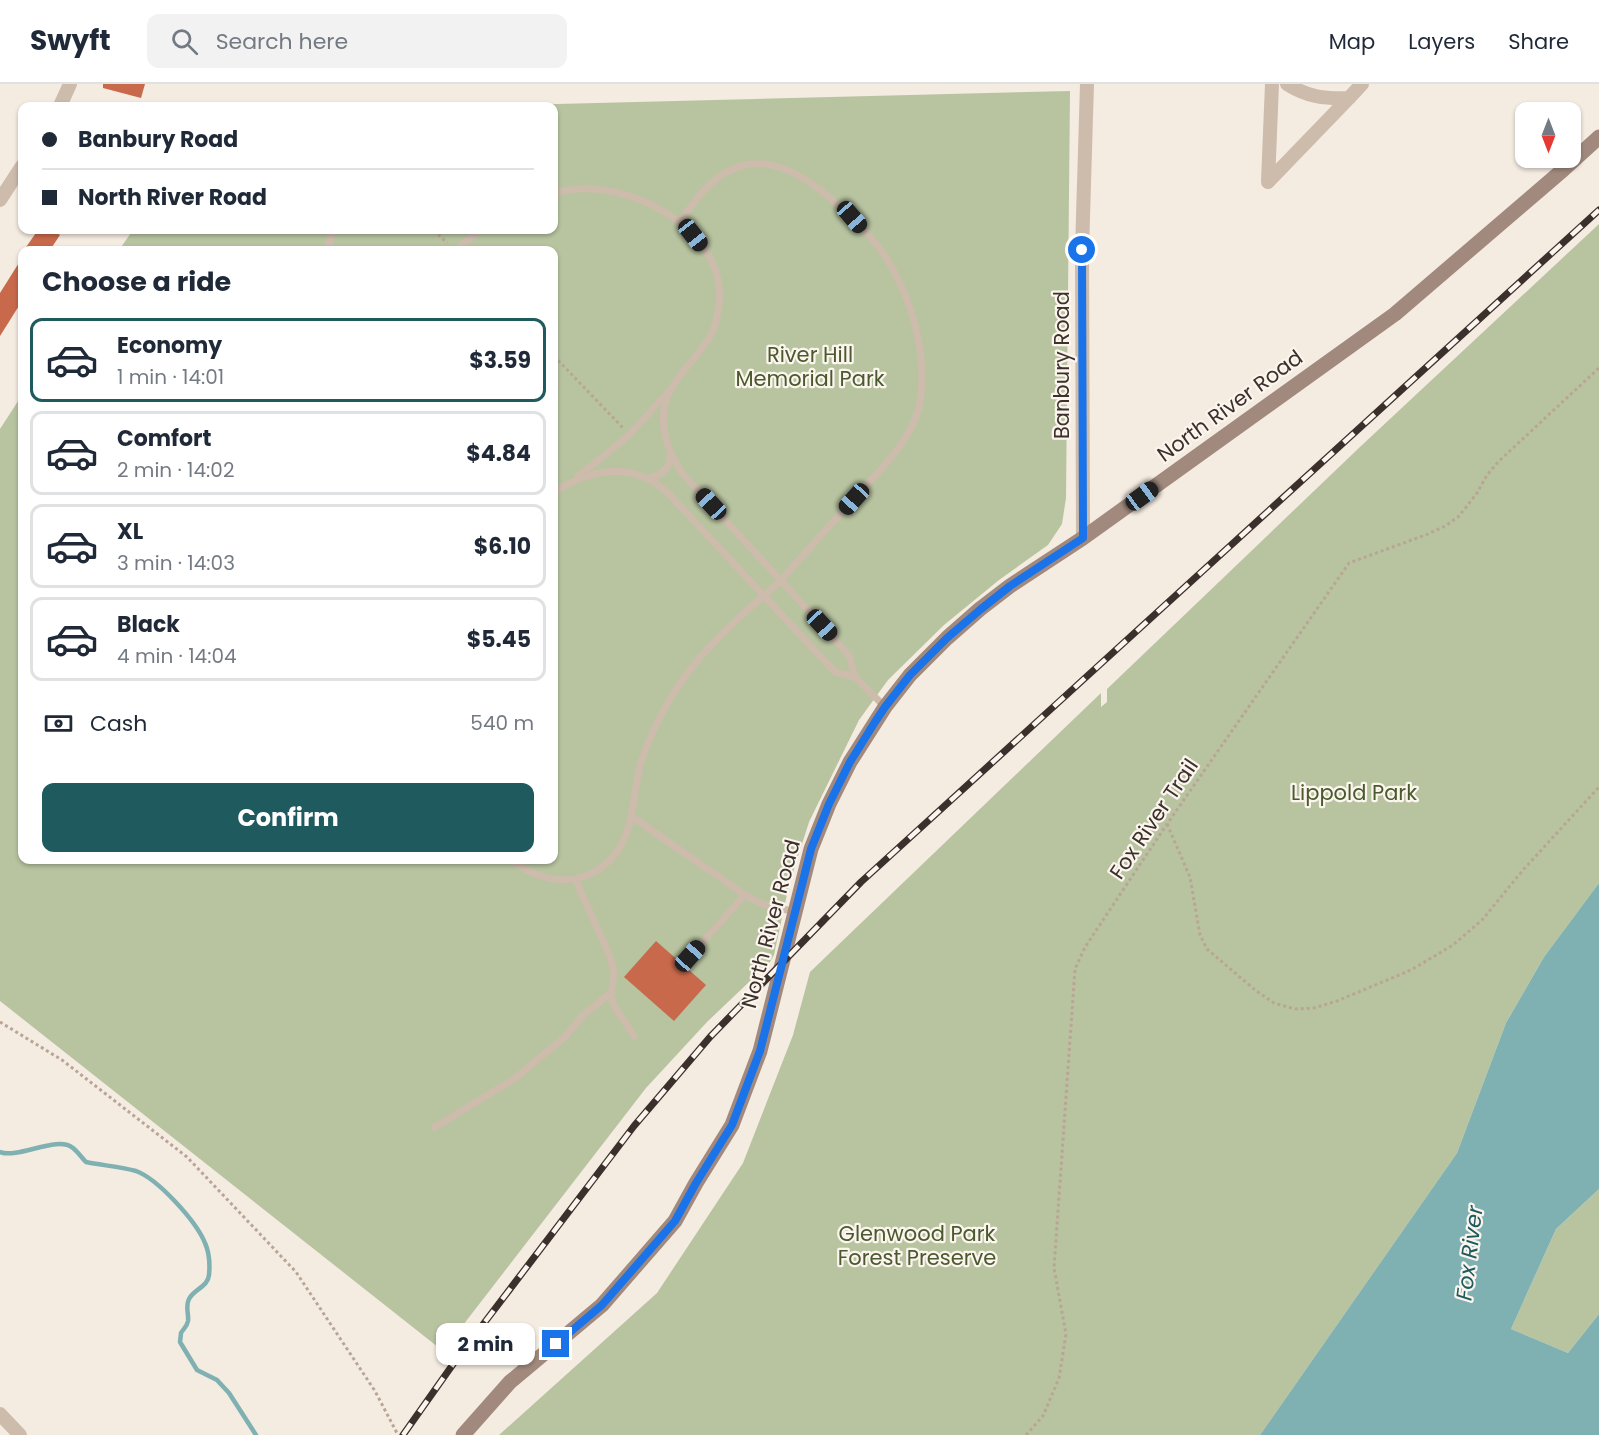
<!DOCTYPE html>
<meta charset="utf-8">
<style>
:root{--surface:#fff;--page:#f2f2f3;--text:#1f2937;--muted:#747a83;--line:#e0e1e3;--accent:#1f5a5e}
body{margin:0;font-family:Poppins,sans-serif;background:var(--page);color:var(--text);height:100vh;display:flex;flex-direction:column;font-size:22px;white-space:nowrap}
*{box-sizing:border-box;margin:0}
p{font-size:20px;color:var(--muted)}
.icon{flex:none;width:33px;height:33px;fill:none;stroke:currentColor;stroke-width:2;stroke-linecap:round;stroke-linejoin:round}
.map{position:relative;flex:1;overflow:hidden}
.drawer{position:absolute;left:18px;top:162px;width:540px;height:618px;display:flex;flex-direction:column;background:var(--surface);border-radius:12px;box-shadow:0 2px 4px #0004}
.drawer>*{flex:none}
.hud{position:absolute;left:18px;top:18px;width:540px;height:132px;border-radius:12px;box-shadow:0 2px 4px #0004;display:grid;align-content:center;height:132px;padding:0 24px;background:var(--surface)}
.needle{width:39px;rotate:180deg}
.controls{position:absolute;left:1515px;top:18px;display:grid;gap:12px}
.controls a{display:grid;place-items:center;width:66px;height:66px;border-radius:12px;background:var(--surface);box-shadow:0 2px 4px #0004;font-size:30px}
.end{position:absolute;width:27px;height:27px;margin:-14px;border:8px solid #1a73e8;background:#fff;box-shadow:0 0 0 3px #fff}
.from{border-radius:50%}
.bubble{position:absolute;height:42px;border-radius:12px;background:var(--surface);box-shadow:0 2px 4px #0004;font-size:20px;font-weight:700;line-height:42px;text-align:center}
.car{position:absolute;width:18px;height:36px;margin:-18px -9px;border-radius:8px;box-shadow:0 0 4px 2px #0007;background:linear-gradient(#222 24%,#8ab4d8 0 40%,#222 0 76%,#8ab4d8 0 86%,#222 0)}
.hud b{display:flex;align-items:center;gap:21px;height:57px;font-size:22px}
.hud b+b{border-top:2px solid var(--line)}
.hud i{width:15px;height:15px;background:var(--text)}
ul{padding:0;list-style:none}
li{display:flex;align-items:center;gap:18px;height:84px;margin:0 12px 9px;padding:0 12px;border:3px solid var(--line);border-radius:12px}
li div{flex:1}
li b{display:block;font-size:22px}
li em{font-style:normal;font-weight:700}
li.active{border-color:var(--accent)}
li>.icon{width:54px;height:54px;stroke-width:1.5}
h2{padding:0 24px;font-size:27px;line-height:72px}
.pay{display:flex;align-items:center;gap:15px;height:66px;padding:0 24px;font-size:22px}
.pay p{margin-inline-start:auto}
.action{display:flex;gap:12px;margin-top:auto;padding:12px 24px}
.action a{flex:1;height:69px;border-radius:12px;background:var(--accent);color:#fff;font-size:24px;font-weight:700;line-height:69px;text-align:center}
header{display:flex;align-items:center;gap:36px;box-sizing:border-box;height:84px;padding:0 30px;background:var(--surface);border-bottom:2px solid var(--line)}
header strong{font-size:28px}
nav{display:flex;gap:33px;margin-inline-start:auto;font-size:21px}
.search{width:420px;height:54px;background:var(--page);display:flex;align-items:center;gap:15px;box-sizing:border-box;padding:0 21px;border-radius:12px;color:var(--muted);font-size:22px}
.map>svg:first-child{display:block}
.green{fill:#b8c4a0}
.water{fill:#7fb0b2}
.lines{fill:none;stroke-linecap:round;stroke-linejoin:round}
.stream{stroke:#7fb0b2;stroke-width:4.5}
.building{fill:#c8694b}
.path{stroke:#b9a596;stroke-width:3;stroke-dasharray:3 3;stroke-linecap:butt}
.service{stroke:#cdbbac;stroke-width:7}
.minor{stroke:#cdbbac;stroke-width:14}
.secondary{stroke:#a18a7d;stroke-width:15}
.rail-casing{stroke:#3b302b;stroke-width:7}
.rail{stroke:#fbf5ee;stroke-width:4.5;stroke-dasharray:14;stroke-linecap:butt}
.route{stroke:#1a73e8;stroke-width:8}
.labels{text-anchor:middle;stroke-width:4.5;stroke-linejoin:round;paint-order:stroke}
.park-label{font-size:21px;fill:#4a5a2e;stroke:#fbf5ee}
.street-label{font-size:21px;fill:#3b302b;stroke:#fbf5ee}
.water-label{font-size:22px;font-style:italic;fill:#1f5a5e;stroke:#fbf5ee}
</style>
<header>
<strong>Swyft</strong>
<div class="search"><svg class="icon" aria-label="search" viewBox="0 0 24 24"><circle cx="10" cy="10" r="6"/><path d="M15 15l6 6"/></svg>Search here</div>
<nav><a>Map</a><a>Layers</a><a>Share</a></nav>
</header>
<div class="map">
<svg width="1599" height="1351" viewBox="0 0 1599 1351">
<rect width="100%" height="100%" fill="#f4ebe1"/>
<g class="green">
<polygon points="1070,7 1066,414 1062,440 1048,461 999,496 944,541 888,596 859,636 809,738 789,801 774,871 770,878 707,938 646,1004 443,1267 0,917 0,345 22,311 22,776 554,776 554,166 119,166 133,146 554,146 554,22 474,22"/>
<polygon points="1599,140 1599,799 1544,873 1506,939 1457,1069 1260,1351 499,1351 657,1209 743,1079 793,951 810,888 1101,609 1101,623 1107,618 1107,605 1361,362"/>
<polygon points="1599,1105 1599,1230 1568,1269 1511,1245 1556,1145"/>
</g>
<polygon class="water" points="1599,799 1599,1105 1556,1145 1511,1245 1568,1269 1599,1230 1599,1351 1260,1351 1457,1069 1506,939 1544,873"/>
<g class="lines">
<path class="stream" d="M0,1068C19,1075 57,1051 73,1064C78,1068 82,1074 86,1078C100,1081 122,1083 136,1087C158,1095 196,1137 205,1159C209,1168 210,1181 209,1191C208,1203 194,1205 189,1215C185,1222 189,1230 188,1237C187,1243 183,1245 181,1249C181,1250 180,1258 180,1258L197,1286L217,1296L229,1309L256,1351"/>
</g>
<g class="building">
<polygon points="103,0 145,0 141,14 103,4"/>
<polygon points="38,146 52,146 60,151 50,166 24,166"/>
<polygon points="22,174 22,217 0,252 0,209"/>
<polygon points="656,857 706,901 674,937 624,893"/>
</g>
<g class="lines">
<g class="path">
<polyline points="434,146 447,159"/>
<polyline points="554,272 623,344"/>
<polyline points="1167,740 1190,793 1200,851 1207,865 1255,906 1274,919 1295,925 1314,924 1337,917 1411,886 1453,861 1482,836 1523,786 1599,703"/>
<polyline points="0,938 62,976 187,1073 296,1188 375,1307 398,1351"/>
<polyline points="1026,1351 1043,1332 1059,1294 1066,1250 1054,1184 1075,885 1085,863 1167,740 1349,479 1428,450 1445,442 1458,433 1467,422 1477,409 1487,391 1499,377 1599,284"/>
</g>
<g class="service">
<path d="M554,109C566,106 581,104 594,105C656,109 735,161 717,232C716,237 714,244 712,249C699,274 667,297 664,326C661,347 670,373 683,390L849,571L855,593L885,623"/>
<polyline points="329,166 329,159 333,146"/>
<polyline points="456,166 480,146"/>
<polyline points="578,392 609,368 629,351 668,308"/>
<path d="M648,394C661,392 670,385 670,371"/>
<path d="M554,408C591,385 631,376 667,408L835,588L855,593"/>
<polyline points="631,732 745,811 763,820 795,828"/>
<path d="M512,776C538,797 574,804 602,783C636,759 631,714 641,678C652,645 668,615 689,587C714,554 748,526 779,498C789,488 798,476 808,466C826,445 845,425 863,405C885,381 914,352 920,319C927,272 914,222 891,182C874,152 847,127 820,106C799,90 772,75 745,81C714,88 697,113 680,138"/>
<polyline points="575,795 609,870 614,888 611,913 614,922 634,952"/>
<polyline points="690,872 745,811"/>
<polyline points="435,1043 514,995 565,953 583,931 612,908"/>
</g>
<g class="minor">
<polyline points="1272,0 1268,98 1349,14"/>
<path d="M1287,0C1308,13 1324,15 1349,14L1362,0"/>
<polyline points="60,22 70,0"/>
<polyline points="0,116 22,82"/>
<polyline points="1083,454 1082,166 1087,0"/>
<polyline points="0,1330 20,1351"/>
</g>
<polyline class="secondary" points="463,1351 510,1298 602,1221 675,1137 696,1099 732,1041 760,967 811,765 829,720 850,678 885,623 910,591 947,554 980,525 1010,502 1083,454 1395,230 1564,85 1599,53"/>
<defs>
<polyline id="rail" points="403,1351 456,1276 634,1042 710,953 861,798 1599,126"/>
</defs>
<use href="#rail" class="rail-casing"/>
<use href="#rail" class="rail"/>
</g>
<g class="lines">
<polyline class="route" points="556,1260 602,1221 675,1137 696,1099 732,1041 760,967 811,765 829,720 850,678 875,638 885,623 910,591 947,554 981,525 1010,502 1083,454 1082,166"/>
</g>
<g class="labels">
<g class="park-label">
<text x="810" y="278">River Hill<tspan x="810" dy="24">Memorial Park</tspan></text>
<text x="1354" y="716">Lippold Park</text>
<text x="917" y="1157">Glenwood Park<tspan x="917" dy="24">Forest Preserve</tspan></text>
</g>
<g class="street-label">
<text transform="translate(1062 281) rotate(-90)" y="7">Banbury Road</text>
<text transform="translate(1230 322) rotate(-36)" y="7">North River Road</text>
<text transform="translate(1154 735) rotate(-56)" y="7">Fox River Trail</text>
<text transform="translate(771 840) rotate(-75)" y="7">North River Road</text>
</g>
<g class="water-label">
<text transform="translate(1469 1169) rotate(-83)" y="8">Fox River</text>
</g>
</g>
</svg>
<div class="controls">
<a><svg class="needle" viewBox="-14 -14 28 28"><path d="M0-13l5 13h-10z" fill="#e53935"/><path d="M0 13l5-13h-10z" fill="#747a83"/></svg></a>
</div>
<i class="end from" style="left:1082px;top:166px"></i>
<i class="end" style="left:556px;top:1260px"></i>
<div class="bubble" style="left:436px;top:1239px;width:99px">2 min</div>
<i class="car" style="left:852px;top:133px;rotate:139deg"></i>
<i class="car" style="left:693px;top:151px;rotate:142deg"></i>
<i class="car" style="left:1142px;top:412px;rotate:54deg"></i>
<i class="car" style="left:854px;top:415px;rotate:222deg"></i>
<i class="car" style="left:711px;top:420px;rotate:317deg"></i>
<i class="car" style="left:822px;top:541px;rotate:137deg"></i>
<i class="car" style="left:690px;top:872px;rotate:42deg"></i>
<div class="hud">
<b><i class="from"></i>Banbury Road</b>
<b><i></i>North River Road</b>
</div>
<section class="drawer">
<h2>Choose a ride</h2>
<ul>
<li class="active"><svg class="icon" aria-label="car" viewBox="0 0 24 24"><path d="M5 17H2v-5l4-1 3-4h7l3 4 3 1v5h-3M9 17h6M6 11h13"/><circle cx="7" cy="17" r="2"/><circle cx="17" cy="17" r="2"/></svg><div><b>Economy</b><p>1 min · 14:01</p></div><em>$3.59</em></li>
<li><svg class="icon" aria-label="car" viewBox="0 0 24 24"><path d="M5 17H2v-5l4-1 3-4h7l3 4 3 1v5h-3M9 17h6M6 11h13"/><circle cx="7" cy="17" r="2"/><circle cx="17" cy="17" r="2"/></svg><div><b>Comfort</b><p>2 min · 14:02</p></div><em>$4.84</em></li>
<li><svg class="icon" aria-label="car" viewBox="0 0 24 24"><path d="M5 17H2v-5l4-1 3-4h7l3 4 3 1v5h-3M9 17h6M6 11h13"/><circle cx="7" cy="17" r="2"/><circle cx="17" cy="17" r="2"/></svg><div><b>XL</b><p>3 min · 14:03</p></div><em>$6.10</em></li>
<li><svg class="icon" aria-label="car" viewBox="0 0 24 24"><path d="M5 17H2v-5l4-1 3-4h7l3 4 3 1v5h-3M9 17h6M6 11h13"/><circle cx="7" cy="17" r="2"/><circle cx="17" cy="17" r="2"/></svg><div><b>Black</b><p>4 min · 14:04</p></div><em>$5.45</em></li>
</ul>
<div class="pay"><svg class="icon" aria-label="cash" viewBox="0 0 24 24"><path d="M3 7h18v10H3z"/><circle cx="12" cy="12" r="2"/></svg>Cash<p>540 m</p></div>
<div class="action"><a>Confirm</a></div>
</section>
</div>
